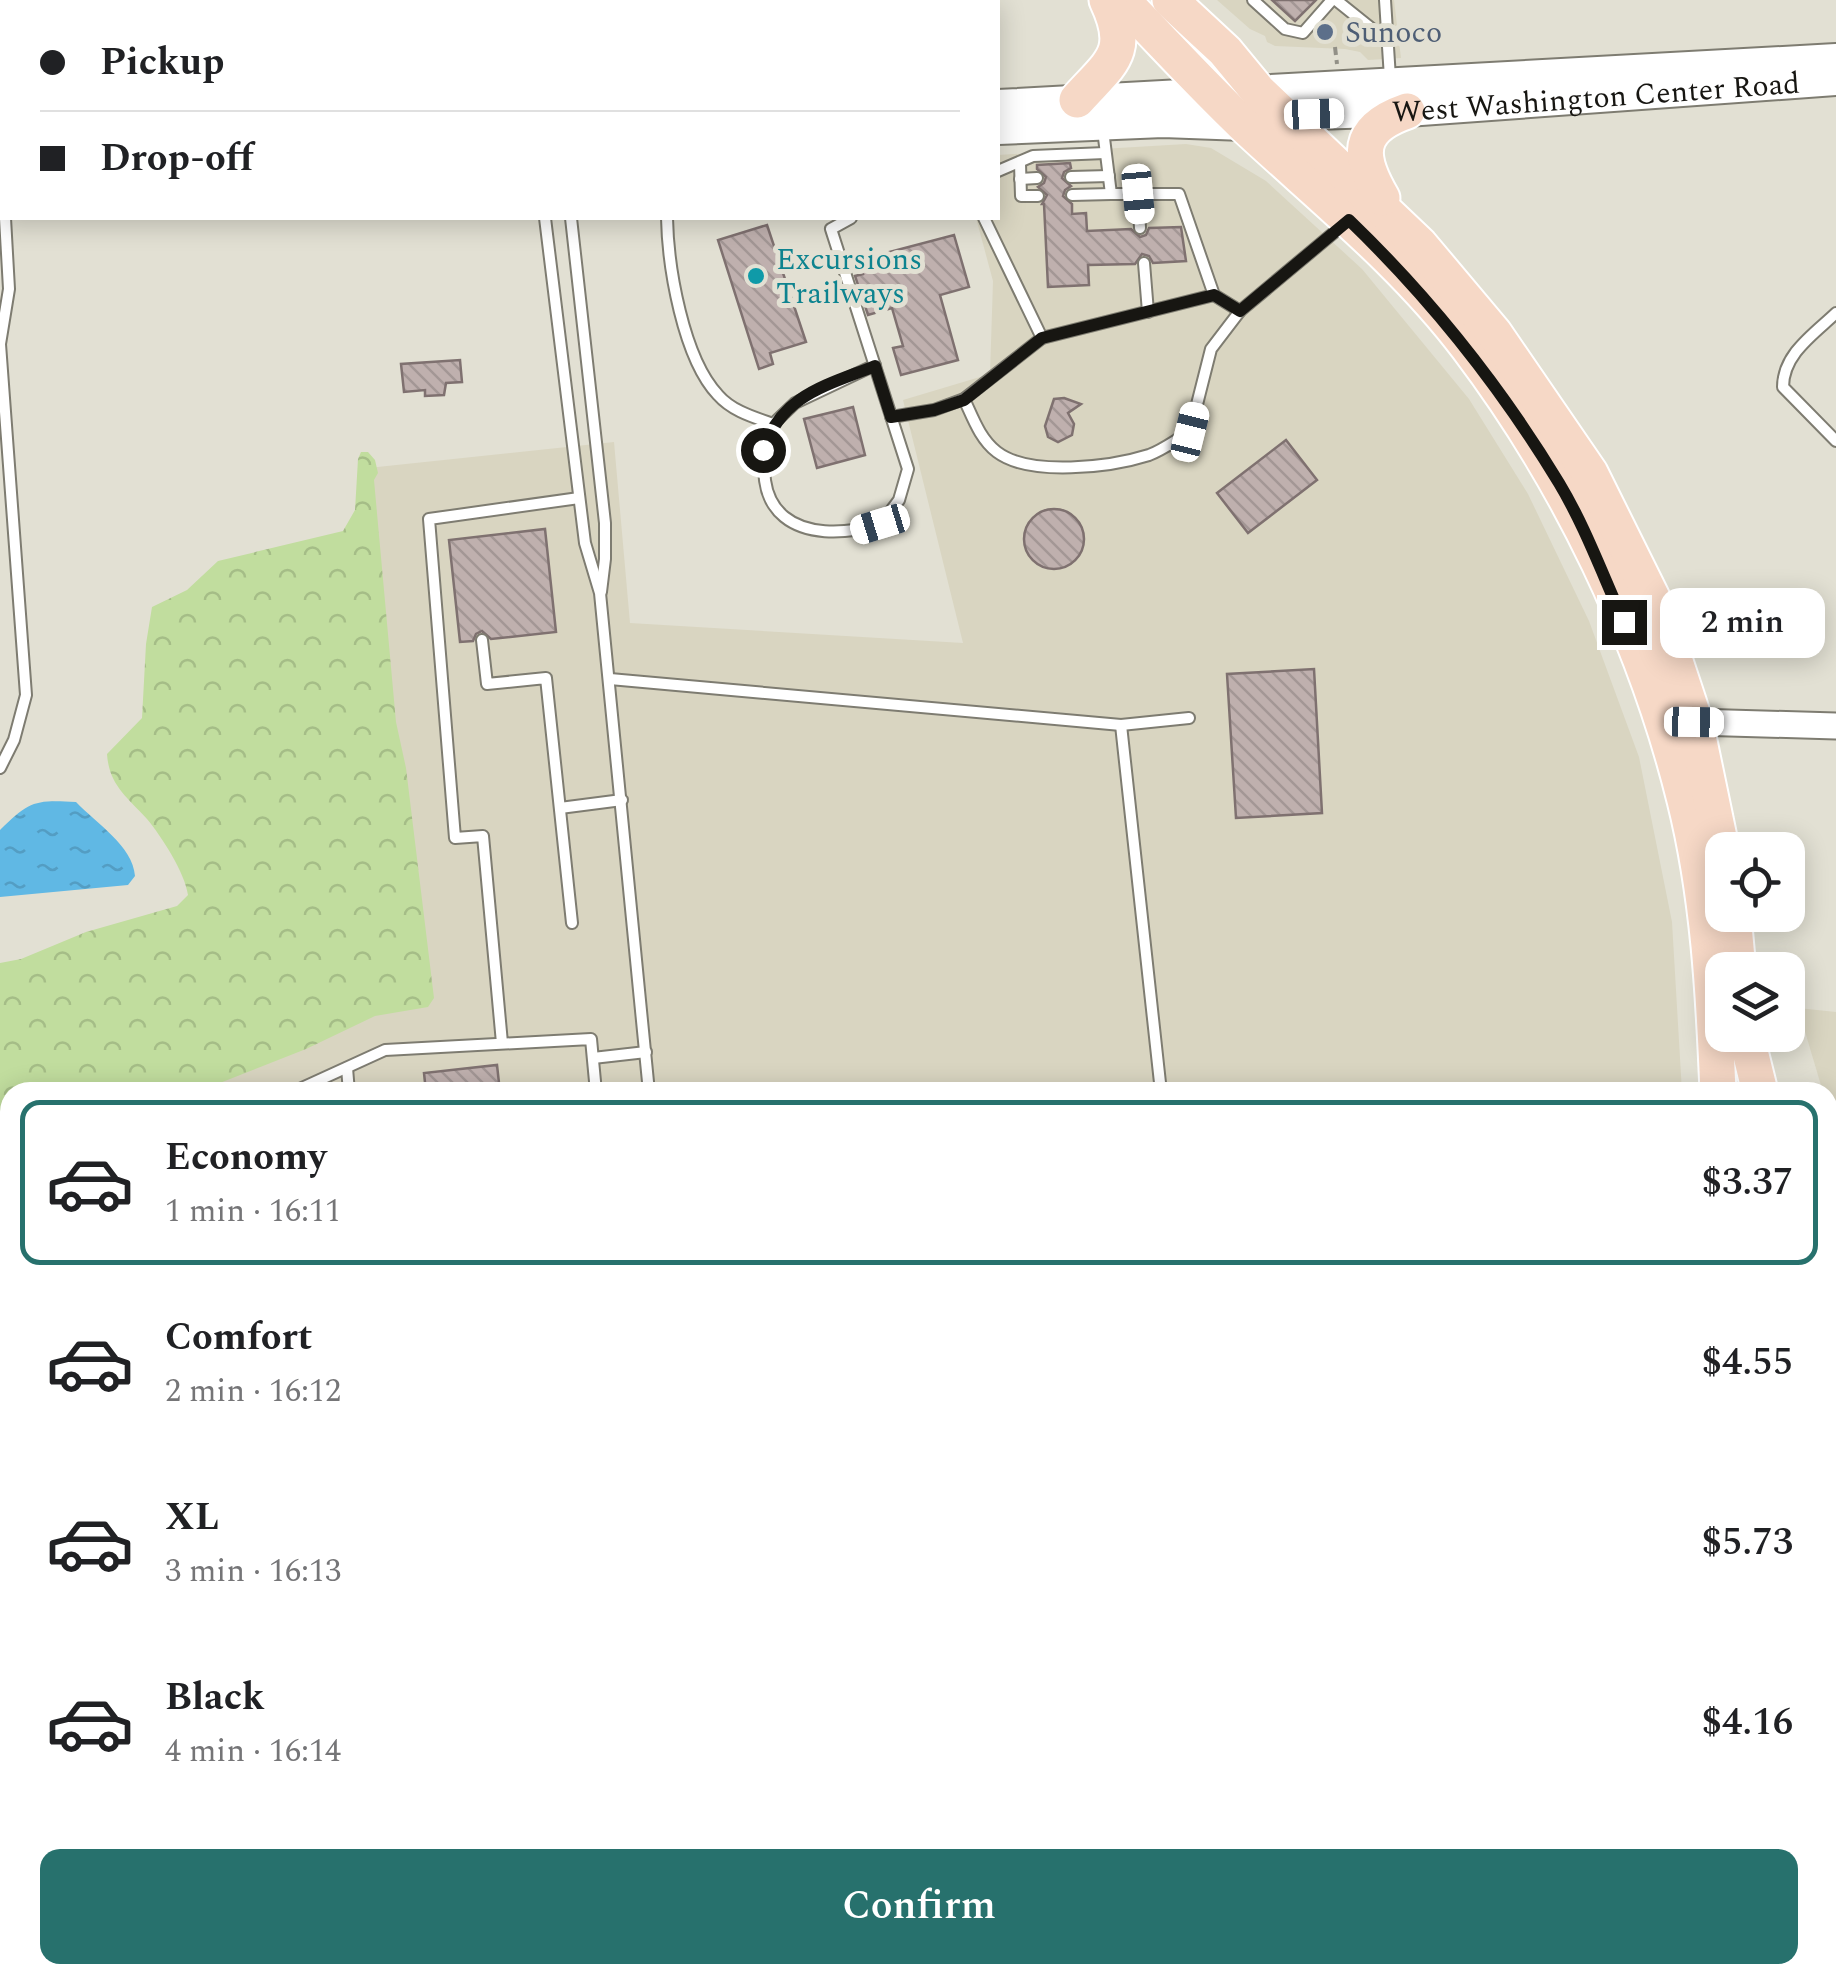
<!DOCTYPE html>
<meta charset="utf-8">
<style>
:root{--surface:#fff;--page:#f2f2f2;--text:#202124;--muted:#757577;--line:#e0e0e0;--accent:#27716d}
body{margin:0;font-family:Spectral,serif;background:var(--page);color:var(--text);height:100vh;display:flex;flex-direction:column;font-size:38px;white-space:nowrap}
*{box-sizing:border-box;margin:0}
p{font-size:32px;color:var(--muted)}
.icon{flex:none;width:55px;height:55px;fill:none;stroke:currentColor;stroke-width:2;stroke-linecap:round;stroke-linejoin:round}
.map{position:relative;flex:1;overflow:hidden}
.details{position:absolute;left:0px;top:1082px;width:1838px;height:902px;display:flex;flex-direction:column;background:var(--surface);border-radius:30px 30px 0 0;box-shadow:0 5px 25px #0003}
.details>*{flex:none}
.hud{position:absolute;left:0px;top:0px;width:1000px;height:220px;box-shadow:0 5px 25px #0003;display:grid;align-content:center;height:220px;padding:0 40px;background:var(--surface)}
.tools{position:absolute;left:1705px;top:832px;display:grid;gap:20px}
.tools a{display:grid;place-items:center;width:100px;height:100px;border-radius:20px;background:var(--surface);box-shadow:0 5px 25px #0003;font-size:50px}
.end{position:absolute;width:45px;height:45px;margin:-22px;border:12px solid #171612;background:#fff;box-shadow:0 0 0 5px #fff}
.from{border-radius:50%}
.bubble{position:absolute;height:70px;border-radius:20px;background:var(--surface);box-shadow:0 5px 25px #0003;font-size:32px;font-weight:600;line-height:70px;text-align:center}
.car{position:absolute;width:30px;height:60px;margin:-30px -15px;border-radius:12px;box-shadow:0 0 8px 2px #0007;background:linear-gradient(#fff 24%,#345 0 40%,#fff 0 76%,#345 0 86%,#fff 0)}
.hud b{display:flex;align-items:center;gap:35px;height:95px;font-size:38px}
.hud b+b{border-top:2px solid var(--line)}
.hud i{width:25px;height:25px;background:var(--text)}
ul{padding:18px 0 0;list-style:none}
li{display:flex;align-items:center;gap:30px;height:165px;margin:0 20px 15px;padding:0 20px;border:5px solid transparent;border-radius:20px}
li div{flex:1}
li b{display:block;font-size:38px}
li em{font-style:normal;font-weight:600}
li.active{border-color:var(--accent)}
li>.icon{width:90px;height:90px;stroke-width:1.5}
.primary-button{display:flex;gap:20px;margin-top:auto;padding:20px 40px}
.primary-button a{flex:1;height:115px;border-radius:20px;background:var(--accent);color:#fff;font-size:40px;font-weight:600;line-height:115px;text-align:center}
.map>svg:first-child{display:block}
.built{fill:#d9d5c1}
.grass{fill:url(#grass-dots)}
.forest{fill:url(#forest-crowns)}
.water{fill:url(#water-ripples)}
.building{fill:url(#building-back-hatch);stroke:#7f7170;stroke-width:2.5}
.lines{fill:none;stroke-linecap:round;stroke-linejoin:round}
.service-casing{stroke:#7e7c71;stroke-width:14}
.minor-casing{stroke:#7e7c71;stroke-width:24}
.tertiary-casing{stroke:#7e7c71;stroke-width:29}
.secondary-casing{stroke:#7e7c71;stroke-width:34}
.trunk-casing{stroke:#fff;stroke-width:39}
.path{stroke:#929087;stroke-width:4;stroke-dasharray:8 5;stroke-linecap:butt}
.service{stroke:#fff;stroke-width:10}
.minor{stroke:#fff;stroke-width:20}
.tertiary{stroke:#fff;stroke-width:25}
.secondary{stroke:#fff;stroke-width:30}
.trunk{stroke:#f6d8c6;stroke-width:35}
.route{stroke:#171612;stroke-width:12}
.service-dot{fill:#5c6f8a;stroke:#e2e0d3;stroke-width:4}
.culture-dot{fill:#0f9aa8;stroke:#e2e0d3;stroke-width:4}
.labels{text-anchor:middle;stroke-width:10;stroke-linejoin:round;paint-order:stroke}
.service-label{font-size:30px;fill:#4e5e75;stroke:#e2e0d3;text-anchor:start}
.street-label{font-size:30px;fill:#171612;stroke:#e2e0d3}
.culture-label{font-size:30px;fill:#0d838f;stroke:#e2e0d3;text-anchor:start}
</style>
<div class="map">
<svg width="1836" height="1983" viewBox="0 0 1836 1983">
<defs>
<pattern id="grass-dots" width="8" height="8" patternUnits="userSpaceOnUse" patternTransform="scale(2.5)"><rect width="8" height="8" fill="#c1dd9e"/><path d="M2 2h.1M6 6h.1" fill="none" stroke="#a5bd87" stroke-width="1.8" stroke-linecap="round"/></pattern>
<pattern id="forest-crowns" width="20" height="18" patternUnits="userSpaceOnUse" patternTransform="scale(2.5)"><rect width="20" height="18" fill="#c1dd9e"/><path d="M2 6a3 3 0 1 1 6 0M12 15a3 3 0 1 1 6 0" fill="none" stroke="#a5bd87"/></pattern>
<pattern id="water-ripples" width="26" height="14" patternUnits="userSpaceOnUse" patternTransform="scale(2.5)"><rect width="26" height="14" fill="#60b8e4"/><path d="M2 4q2-2 4 0t4 0M15 11q2-2 4 0t4 0" fill="none" stroke="#539dc3"/></pattern>
<pattern id="building-back-hatch" width="6" height="6" patternUnits="userSpaceOnUse" patternTransform="scale(2.5)"><rect width="6" height="6" fill="#bfb0ae"/><path d="M-1 5l2 2M0 0l6 6M5-1l2 2" fill="none" stroke="#a39795"/></pattern>
</defs>
<rect width="100%" height="100%" fill="#e2e0d3"/>
<g class="built">
<polygon points="1217,0 1394,0 1401,58 1368,60 1360,52 1345,49 1275,46 1267,42 1265,36 1250,29"/>
<polygon points="1186,144 1211,148 1266,181 1362,269 1469,399 1528,494 1589,621 1639,757 1672,922 1682,1092 171,1092 411,991 368,468 614,442 630,623 963,643 903,400 990,374 993,281 976,218 998,218 998,155"/>
<polygon points="1798,1008 1836,1012 1836,1139 1828,1109 1828,1092 1823,1092"/>
<polygon points="10,1162 10,1975 231,1975 210,1983 0,1983 0,1164"/>
</g>
<g class="grass">
<polygon points="1828,1348 1836,1364 1836,1685 1828,1684"/>
<polygon points="962,1975 1122,1975 1122,1983 977,1983"/>
<polygon points="1157,1975 1682,1975 1681,1983 1158,1983"/>
</g>
<path class="forest" d="M361,452H368L375,460L378,473L374,480L396,722L406,768L434,998L428,1007L375,1016L306,1049L197,1092H10V1186H0V963L21,959L86,932L177,906L188,895C185,873 162,837 147,819C127,797 109,785 107,754L142,718L146,644L152,607L187,590L218,561L343,531L355,510L358,459Z"/>
<path class="water" d="M76,802C96,823 133,846 135,876L128,885L0,897V830C30,801 34,800 76,802Z"/>
<g class="building">
<polygon points="1272,0 1316,0 1295,21"/>
<polygon points="1070,163 1071,168 1064,172 1062,178 1071,186 1065,190 1063,196 1072,204 1072,214 1086,213 1087,231 1131,229 1140,237 1146,235 1149,228 1181,227 1186,261 1153,263 1149,256 1142,254 1135,264 1088,265 1089,285 1048,287 1044,204 1042,204 1047,195 1038,187 1044,183 1046,177 1037,169 1037,165"/>
<polygon points="767,225 806,342 770,353 773,364 759,369 718,240"/>
<polygon points="954,235 969,287 940,295 958,360 901,375 893,348 903,346 892,308 868,315 855,276 863,274 859,260"/>
<polygon points="460,360 462,382 446,383 444,395 425,396 425,390 404,392 401,364"/>
<polygon points="1064,398 1081,404 1068,413 1074,424 1072,435 1058,442 1048,437 1045,426 1054,399"/>
<polygon points="853,407 865,455 817,468 804,419"/>
<polygon points="1286,440 1317,480 1248,533 1217,493"/>
<circle cx="1054" cy="539" r="30"/>
<polygon points="545,529 556,632 491,639 482,631 476,634 473,641 460,642 449,540"/>
<polygon points="1314,669 1322,813 1236,818 1227,674"/>
<polygon points="497,1065 500,1092 426,1092 424,1073"/>
</g>
<g class="lines">
<defs>
<g id="service">
<polyline points="495,0 497,2"/>
<polyline points="1253,0 1285,29 1303,33 1332,0"/>
<polyline points="1336,0 1387,41"/>
<polyline points="1385,0 1390,78"/>
<polyline points="207,2 209,0"/>
<polyline points="504,2 505,0"/>
<polyline points="781,2 782,0"/>
<polyline points="986,2 987,0"/>
<polyline points="1103,130 1111,194 1179,194 1214,295 1240,311"/>
<polyline points="1020,164 1021,196 1038,196"/>
<polyline points="998,171 1033,156 1105,153"/>
<polyline points="1071,177 1109,176"/>
<polyline points="1020,179 1037,178"/>
<polyline points="1138,194 1140,228"/>
<polyline points="1072,195 1111,194"/>
<polyline points="545,218 585,543 600,593 649,1092"/>
<polyline points="571,218 605,523 605,559 601,592"/>
<path d="M667,218C668,267 683,358 718,395C732,411 753,417 773,424C742,514 798,548 881,524L899,500L908,469L831,229L851,218"/>
<polyline points="984,218 1042,338 1214,295"/>
<polyline points="1144,263 1148,312"/>
<path d="M1836,313C1814,334 1783,354 1783,387L1836,441"/>
<path d="M964,399C973,418 980,439 997,452C1030,477 1111,467 1149,455C1163,450 1177,439 1190,432L1211,349L1240,311L1343,225"/>
<polyline points="891,417 934,410 964,399 1042,338"/>
<polyline points="773,424 795,403 875,365"/>
<polyline points="482,640 487,684 546,678 572,923"/>
<polyline points="610,679 1121,725 1189,718"/>
<polyline points="1121,725 1161,1092"/>
<polyline points="0,768 14,740 26,695 0,344 9,289 5,218"/>
<polyline points="560,808 622,800"/>
<polyline points="502,1043 483,836 455,838 429,519 579,498"/>
<polyline points="593,1058 646,1052"/>
<polyline points="347,1068 349,1092"/>
<polyline points="293,1092 385,1050 591,1039 596,1092"/>
<polyline points="0,1219 10,1218"/>
<polyline points="0,1720 10,1719"/>
</g>
<polyline id="minor" points="336,0 336,2"/>
<polyline id="tertiary" points="1695,722 1836,726"/>
<g id="secondary">
<polyline points="998,105 1836,59"/>
<path id="s1" d="M998,129L1163,122L1244,125L1283,115L1407,111L1836,80"/>
<polyline points="0,187 2,187"/>
</g>
<g id="trunk">
<path d="M1122,0C1162,41 1201,84 1243,124C1320,196 1404,262 1468,347C1568,479 1645,639 1685,800C1709,896 1714,995 1718,1092"/>
<polyline points="1170,0 1225,51 1258,91 1420,245 1494,333 1590,473 1658,610 1695,722 1722,852"/>
<path d="M1077,100C1111,62 1132,53 1107,0"/>
<path d="M1382,198C1358,157 1355,129 1407,111"/>
<polyline points="1733,915 1738,970"/>
<polyline points="1746,1035 1760,1092"/>
<polyline points="1828,1328 1836,1345"/>
<polyline points="1828,1703 1836,1704"/>
<polyline points="1828,1735 1836,1736"/>
<polyline points="922,1975 938,1983"/>
<polyline points="1139,1975 1139,1983"/>
<polyline points="322,1983 343,1975"/>
<polyline points="419,1983 441,1975"/>
<polyline points="502,1983 528,1975"/>
<polyline points="1700,1983 1701,1975"/>
<polyline points="1726,1983 1727,1975"/>
</g>
</defs>
<use href="#service" class="service-casing"/>
<use href="#minor" class="minor-casing"/>
<use href="#tertiary" class="tertiary-casing"/>
<use href="#secondary" class="secondary-casing"/>
<use href="#trunk" class="trunk-casing"/>
<polyline class="path" points="1335,47 1337,64"/>
<use href="#service" class="service"/>
<use href="#minor" class="minor"/>
<use href="#tertiary" class="tertiary"/>
<use href="#secondary" class="secondary"/>
<use href="#trunk" class="trunk"/>
</g>
<g class="lines">
<path class="route" d="M763,450C782,395 825,386 875,366L891,417L934,410L964,400L1042,338L1214,295L1240,311L1349,220C1432,300 1499,384 1559,483C1585,526 1603,576 1624,622"/>
</g>
<circle class="service-dot" cx="1325" cy="32" r="10"/>
<circle class="culture-dot" cx="756" cy="276" r="10"/>
<g class="labels">
<g class="service-label">
<text x="1345" y="42">Sunoco</text>
</g>
<g class="street-label">
<text dy="10" stroke="none"><textPath href="#s1" startOffset="600">West Washington Center Road</textPath></text>
</g>
<g class="culture-label">
<text x="776" y="269">Excursions<tspan x="776" dy="34">Trailways</tspan></text>
</g>
</g>
</svg>
<div class="tools">
<a><svg class="icon" aria-label="locate" viewBox="0 0 24 24"><circle cx="12" cy="12" r="6"/><path d="M12 2v4M12 18v4M2 12h4M18 12h4"/></svg></a>
<a><svg class="icon" aria-label="layers" viewBox="0 0 24 24"><path d="M12 4l9 5-9 5-9-5zM3 14l9 5 9-5"/></svg></a>
</div>
<i class="end from" style="left:763px;top:450px"></i>
<i class="end" style="left:1624px;top:622px"></i>
<div class="bubble" style="left:1660px;top:588px;width:165px">2 min</div>
<i class="car" style="left:1314px;top:114px;rotate:88deg"></i>
<i class="car" style="left:1138px;top:194px;rotate:175deg"></i>
<i class="car" style="left:1190px;top:432px;rotate:14deg"></i>
<i class="car" style="left:880px;top:524px;rotate:253deg"></i>
<i class="car" style="left:1694px;top:722px;rotate:91deg"></i>
<div class="hud">
<b><i class="from"></i>Pickup</b>
<b><i></i>Drop-off</b>
</div>
<section class="details">
<ul>
<li class="active"><svg class="icon" aria-label="car" viewBox="0 0 24 24"><path d="M5 17H2v-5l4-1 3-4h7l3 4 3 1v5h-3M9 17h6M6 11h13"/><circle cx="7" cy="17" r="2"/><circle cx="17" cy="17" r="2"/></svg><div><b>Economy</b><p>1 min · 16:11</p></div><em>$3.37</em></li>
<li><svg class="icon" aria-label="car" viewBox="0 0 24 24"><path d="M5 17H2v-5l4-1 3-4h7l3 4 3 1v5h-3M9 17h6M6 11h13"/><circle cx="7" cy="17" r="2"/><circle cx="17" cy="17" r="2"/></svg><div><b>Comfort</b><p>2 min · 16:12</p></div><em>$4.55</em></li>
<li><svg class="icon" aria-label="car" viewBox="0 0 24 24"><path d="M5 17H2v-5l4-1 3-4h7l3 4 3 1v5h-3M9 17h6M6 11h13"/><circle cx="7" cy="17" r="2"/><circle cx="17" cy="17" r="2"/></svg><div><b>XL</b><p>3 min · 16:13</p></div><em>$5.73</em></li>
<li><svg class="icon" aria-label="car" viewBox="0 0 24 24"><path d="M5 17H2v-5l4-1 3-4h7l3 4 3 1v5h-3M9 17h6M6 11h13"/><circle cx="7" cy="17" r="2"/><circle cx="17" cy="17" r="2"/></svg><div><b>Black</b><p>4 min · 16:14</p></div><em>$4.16</em></li>
</ul>
<div class="primary-button"><a>Confirm</a></div>
</section>
</div>
